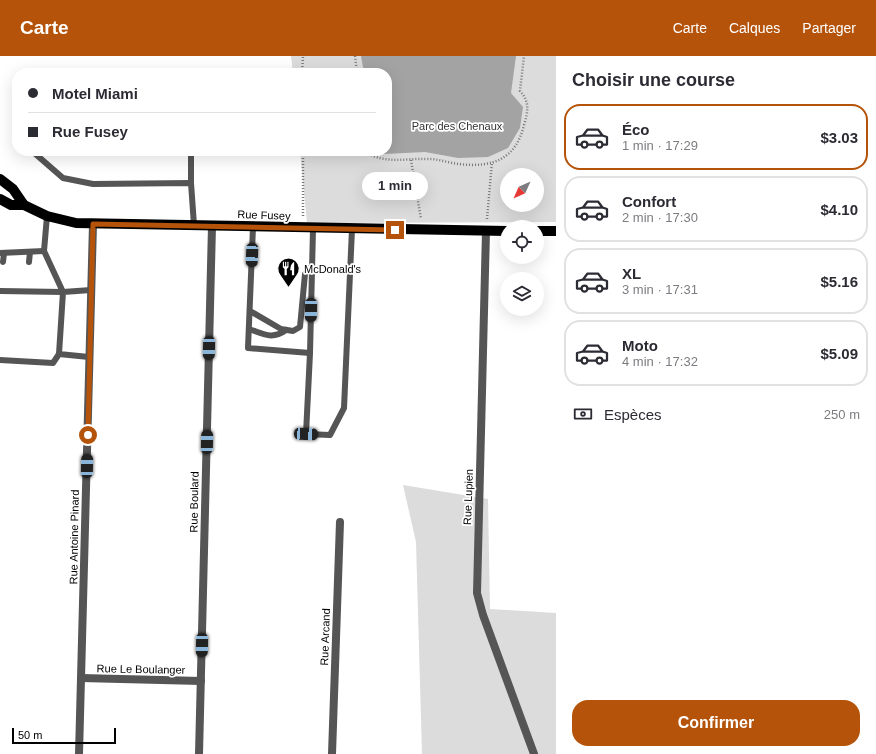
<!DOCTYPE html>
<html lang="fr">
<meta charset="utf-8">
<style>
:root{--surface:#fff;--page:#f7f7f7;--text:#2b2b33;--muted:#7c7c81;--line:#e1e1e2;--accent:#b45309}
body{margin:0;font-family:Arial,sans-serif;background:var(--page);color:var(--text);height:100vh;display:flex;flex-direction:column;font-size:15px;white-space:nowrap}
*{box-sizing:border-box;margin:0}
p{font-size:13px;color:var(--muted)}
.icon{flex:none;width:22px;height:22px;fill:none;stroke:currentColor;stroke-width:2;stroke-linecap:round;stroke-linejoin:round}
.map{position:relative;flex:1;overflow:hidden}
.drawer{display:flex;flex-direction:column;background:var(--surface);width:320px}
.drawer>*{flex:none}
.top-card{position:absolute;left:12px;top:12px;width:380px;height:88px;border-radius:16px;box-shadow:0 4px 16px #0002;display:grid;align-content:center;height:88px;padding:0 16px;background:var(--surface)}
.needle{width:26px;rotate:225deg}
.controls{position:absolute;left:500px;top:112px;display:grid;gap:8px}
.controls a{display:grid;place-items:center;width:44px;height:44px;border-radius:50%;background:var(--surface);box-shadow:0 4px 16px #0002;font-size:20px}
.scale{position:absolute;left:12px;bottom:10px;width:104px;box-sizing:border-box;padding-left:4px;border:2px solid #000;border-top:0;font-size:11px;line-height:14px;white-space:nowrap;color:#000;-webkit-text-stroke:3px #fff;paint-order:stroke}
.end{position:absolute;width:18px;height:18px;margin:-9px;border:5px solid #b45309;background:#fff;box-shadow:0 0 0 2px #fff}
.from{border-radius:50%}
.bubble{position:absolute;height:28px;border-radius:14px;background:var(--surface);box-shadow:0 4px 16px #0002;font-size:13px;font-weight:800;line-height:28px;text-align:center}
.car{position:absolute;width:12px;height:24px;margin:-12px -6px;border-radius:5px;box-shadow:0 0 3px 1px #0007;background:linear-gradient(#222 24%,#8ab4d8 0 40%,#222 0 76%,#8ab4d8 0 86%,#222 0)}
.top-card b{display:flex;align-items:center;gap:14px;height:38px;font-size:15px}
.top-card b+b{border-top:1px solid var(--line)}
.top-card i{width:10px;height:10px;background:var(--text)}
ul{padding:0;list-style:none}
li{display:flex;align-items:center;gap:12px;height:66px;margin:0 8px 6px;padding:0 8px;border:2px solid var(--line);border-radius:16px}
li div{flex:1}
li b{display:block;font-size:15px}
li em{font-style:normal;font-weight:800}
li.selected{border-color:var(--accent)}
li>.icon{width:36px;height:36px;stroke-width:1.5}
h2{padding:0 16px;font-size:18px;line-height:48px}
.pay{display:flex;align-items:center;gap:10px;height:44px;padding:0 16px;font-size:15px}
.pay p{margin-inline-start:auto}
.action{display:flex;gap:8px;margin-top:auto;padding:8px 16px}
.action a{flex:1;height:46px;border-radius:16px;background:var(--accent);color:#fff;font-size:16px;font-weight:800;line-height:46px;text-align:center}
header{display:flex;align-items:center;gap:24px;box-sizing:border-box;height:56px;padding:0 20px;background:var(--accent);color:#fff}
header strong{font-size:19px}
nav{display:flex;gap:22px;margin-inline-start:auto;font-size:14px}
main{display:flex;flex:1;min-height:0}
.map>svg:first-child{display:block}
.green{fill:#dcdcdc;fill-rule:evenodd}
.water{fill:#a3a3a3}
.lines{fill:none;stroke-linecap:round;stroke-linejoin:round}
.path{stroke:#777;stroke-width:2.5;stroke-dasharray:1 2;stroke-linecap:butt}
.lane{stroke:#555;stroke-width:6}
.street{stroke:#555;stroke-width:8}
.primary{stroke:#000;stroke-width:10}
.route{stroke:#b45309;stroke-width:5}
.labels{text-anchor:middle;stroke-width:3.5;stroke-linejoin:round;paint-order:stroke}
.park-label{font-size:11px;fill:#333;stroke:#fff}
.street-label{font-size:11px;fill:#000;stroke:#fff}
.poi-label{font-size:11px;fill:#000;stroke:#fff;text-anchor:start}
</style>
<header>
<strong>Carte</strong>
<nav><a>Carte</a><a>Calques</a><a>Partager</a></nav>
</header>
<main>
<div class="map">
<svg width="556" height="698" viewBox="0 0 556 698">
<rect width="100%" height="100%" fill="#fff"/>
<g class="green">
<path d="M291,0H556V166L307,167L300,95H387V17H293ZM507,119H537V149H507Z"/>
<polygon points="403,429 488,443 490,553 556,557 556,698 422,698 416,486"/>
</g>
<polygon class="water" points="361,0 516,0 511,37 523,51 520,72 508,92 488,101 458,102 425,96 384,98 378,95 387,95 387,17 364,17"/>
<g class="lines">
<g class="path">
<polyline points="355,0 357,17"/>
<polyline points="302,17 303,0"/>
<path d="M363,95C387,109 403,102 429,103C439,103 449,107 459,108C493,112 516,103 524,69C528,55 530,46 520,35L524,0"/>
<polyline points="411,104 421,163"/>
<polyline points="303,160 303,95"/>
<polyline points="487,163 492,106"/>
</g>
<g class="lane">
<polyline points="32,95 63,122 93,128 191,127 194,169"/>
<polyline points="191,95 191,127"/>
<polyline points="253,171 248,292 310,297"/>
<polyline points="313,173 310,297 306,378 330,379 344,352 352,173"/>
<polyline points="0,197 44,195"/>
<polyline points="3,206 4,197"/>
<polyline points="29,206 30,196"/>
<polyline points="0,235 63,236 44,195 47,160"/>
<polyline points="250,255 281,273 293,275 300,271 305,218 312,210"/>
<path d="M249,273C264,278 272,284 286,274"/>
<polyline points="89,301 59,298 63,236 91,234"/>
<polyline points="0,304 53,307 59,298"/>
</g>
<g class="street">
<polyline points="486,175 477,537 483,559 534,698"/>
<polyline points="81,622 201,625"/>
<polyline points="79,698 93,168"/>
<polyline points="199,698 212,170"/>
<polyline points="332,698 340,466"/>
</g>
<g class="primary">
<polyline points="0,123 13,133 24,149"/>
<polyline points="0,143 11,149 24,149 47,160 76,167 507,175"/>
<polyline points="537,175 556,175"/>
</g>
</g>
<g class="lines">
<polyline class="route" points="88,379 93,168 395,174"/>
</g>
<defs>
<symbol id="restaurant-pin" viewBox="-11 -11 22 30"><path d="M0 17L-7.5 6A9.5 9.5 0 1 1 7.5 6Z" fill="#000" stroke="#fff"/><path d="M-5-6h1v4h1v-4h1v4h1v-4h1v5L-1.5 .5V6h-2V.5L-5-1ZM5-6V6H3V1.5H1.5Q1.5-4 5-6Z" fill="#fff"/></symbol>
</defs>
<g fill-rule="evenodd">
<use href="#restaurant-pin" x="276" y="200" width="25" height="34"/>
</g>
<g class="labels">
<g class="park-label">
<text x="457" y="74">Parc des Chenaux</text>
</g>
<g class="street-label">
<text transform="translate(264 159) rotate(2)" y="4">Rue Fusey</text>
<text transform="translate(468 441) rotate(-88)" y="4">Rue Lupien</text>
<text transform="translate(194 446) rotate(-89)" y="4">Rue Boulard</text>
<text transform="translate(74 481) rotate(-89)" y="4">Rue Antoine Pinard</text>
<text transform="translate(325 581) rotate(-88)" y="4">Rue Arcand</text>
<text transform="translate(141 613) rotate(1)" y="4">Rue Le Boulanger</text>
</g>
<g class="poi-label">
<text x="304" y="217">McDonald's</text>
</g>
</g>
</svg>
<div class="controls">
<a><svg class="needle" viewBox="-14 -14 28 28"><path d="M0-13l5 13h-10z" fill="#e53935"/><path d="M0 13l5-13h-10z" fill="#7c7c81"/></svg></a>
<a><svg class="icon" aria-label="locate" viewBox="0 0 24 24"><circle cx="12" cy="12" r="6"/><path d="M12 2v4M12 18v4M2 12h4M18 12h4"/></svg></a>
<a><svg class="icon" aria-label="layers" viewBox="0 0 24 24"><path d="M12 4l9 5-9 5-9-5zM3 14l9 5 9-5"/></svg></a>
</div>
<div class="scale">50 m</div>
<i class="end from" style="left:88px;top:379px"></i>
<i class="end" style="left:395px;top:174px"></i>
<div class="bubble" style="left:362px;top:116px;width:66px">1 min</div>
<i class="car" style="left:252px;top:199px;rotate:182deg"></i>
<i class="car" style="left:311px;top:254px;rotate:181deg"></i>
<i class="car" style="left:209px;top:292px;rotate:181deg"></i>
<i class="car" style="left:306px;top:378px;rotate:93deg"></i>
<i class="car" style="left:207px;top:386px;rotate:1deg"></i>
<i class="car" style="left:87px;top:410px;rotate:1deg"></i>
<i class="car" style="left:202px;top:589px;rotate:181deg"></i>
<div class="top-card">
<b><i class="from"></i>Motel Miami</b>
<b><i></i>Rue Fusey</b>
</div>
</div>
<section class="drawer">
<h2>Choisir une course</h2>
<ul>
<li class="selected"><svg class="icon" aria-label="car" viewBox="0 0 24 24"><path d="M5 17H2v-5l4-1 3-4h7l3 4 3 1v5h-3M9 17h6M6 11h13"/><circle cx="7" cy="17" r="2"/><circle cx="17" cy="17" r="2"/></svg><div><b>Éco</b><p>1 min · 17:29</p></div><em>$3.03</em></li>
<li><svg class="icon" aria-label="car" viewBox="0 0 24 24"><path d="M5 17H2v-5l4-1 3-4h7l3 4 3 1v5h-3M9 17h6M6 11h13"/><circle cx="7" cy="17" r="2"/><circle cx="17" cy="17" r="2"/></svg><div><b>Confort</b><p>2 min · 17:30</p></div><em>$4.10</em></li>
<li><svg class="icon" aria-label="car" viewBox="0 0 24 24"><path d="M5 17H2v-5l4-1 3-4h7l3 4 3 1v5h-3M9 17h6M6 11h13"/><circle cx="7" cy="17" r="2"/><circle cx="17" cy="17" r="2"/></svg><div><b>XL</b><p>3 min · 17:31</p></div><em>$5.16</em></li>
<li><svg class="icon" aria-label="car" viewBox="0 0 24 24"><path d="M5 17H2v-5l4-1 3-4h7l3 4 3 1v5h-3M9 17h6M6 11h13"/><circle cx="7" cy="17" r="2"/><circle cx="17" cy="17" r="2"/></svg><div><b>Moto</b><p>4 min · 17:32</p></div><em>$5.09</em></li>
</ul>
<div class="pay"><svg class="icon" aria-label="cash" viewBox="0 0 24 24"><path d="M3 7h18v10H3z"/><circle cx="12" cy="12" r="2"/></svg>Espèces<p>250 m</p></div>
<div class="action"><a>Confirmer</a></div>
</section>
</main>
